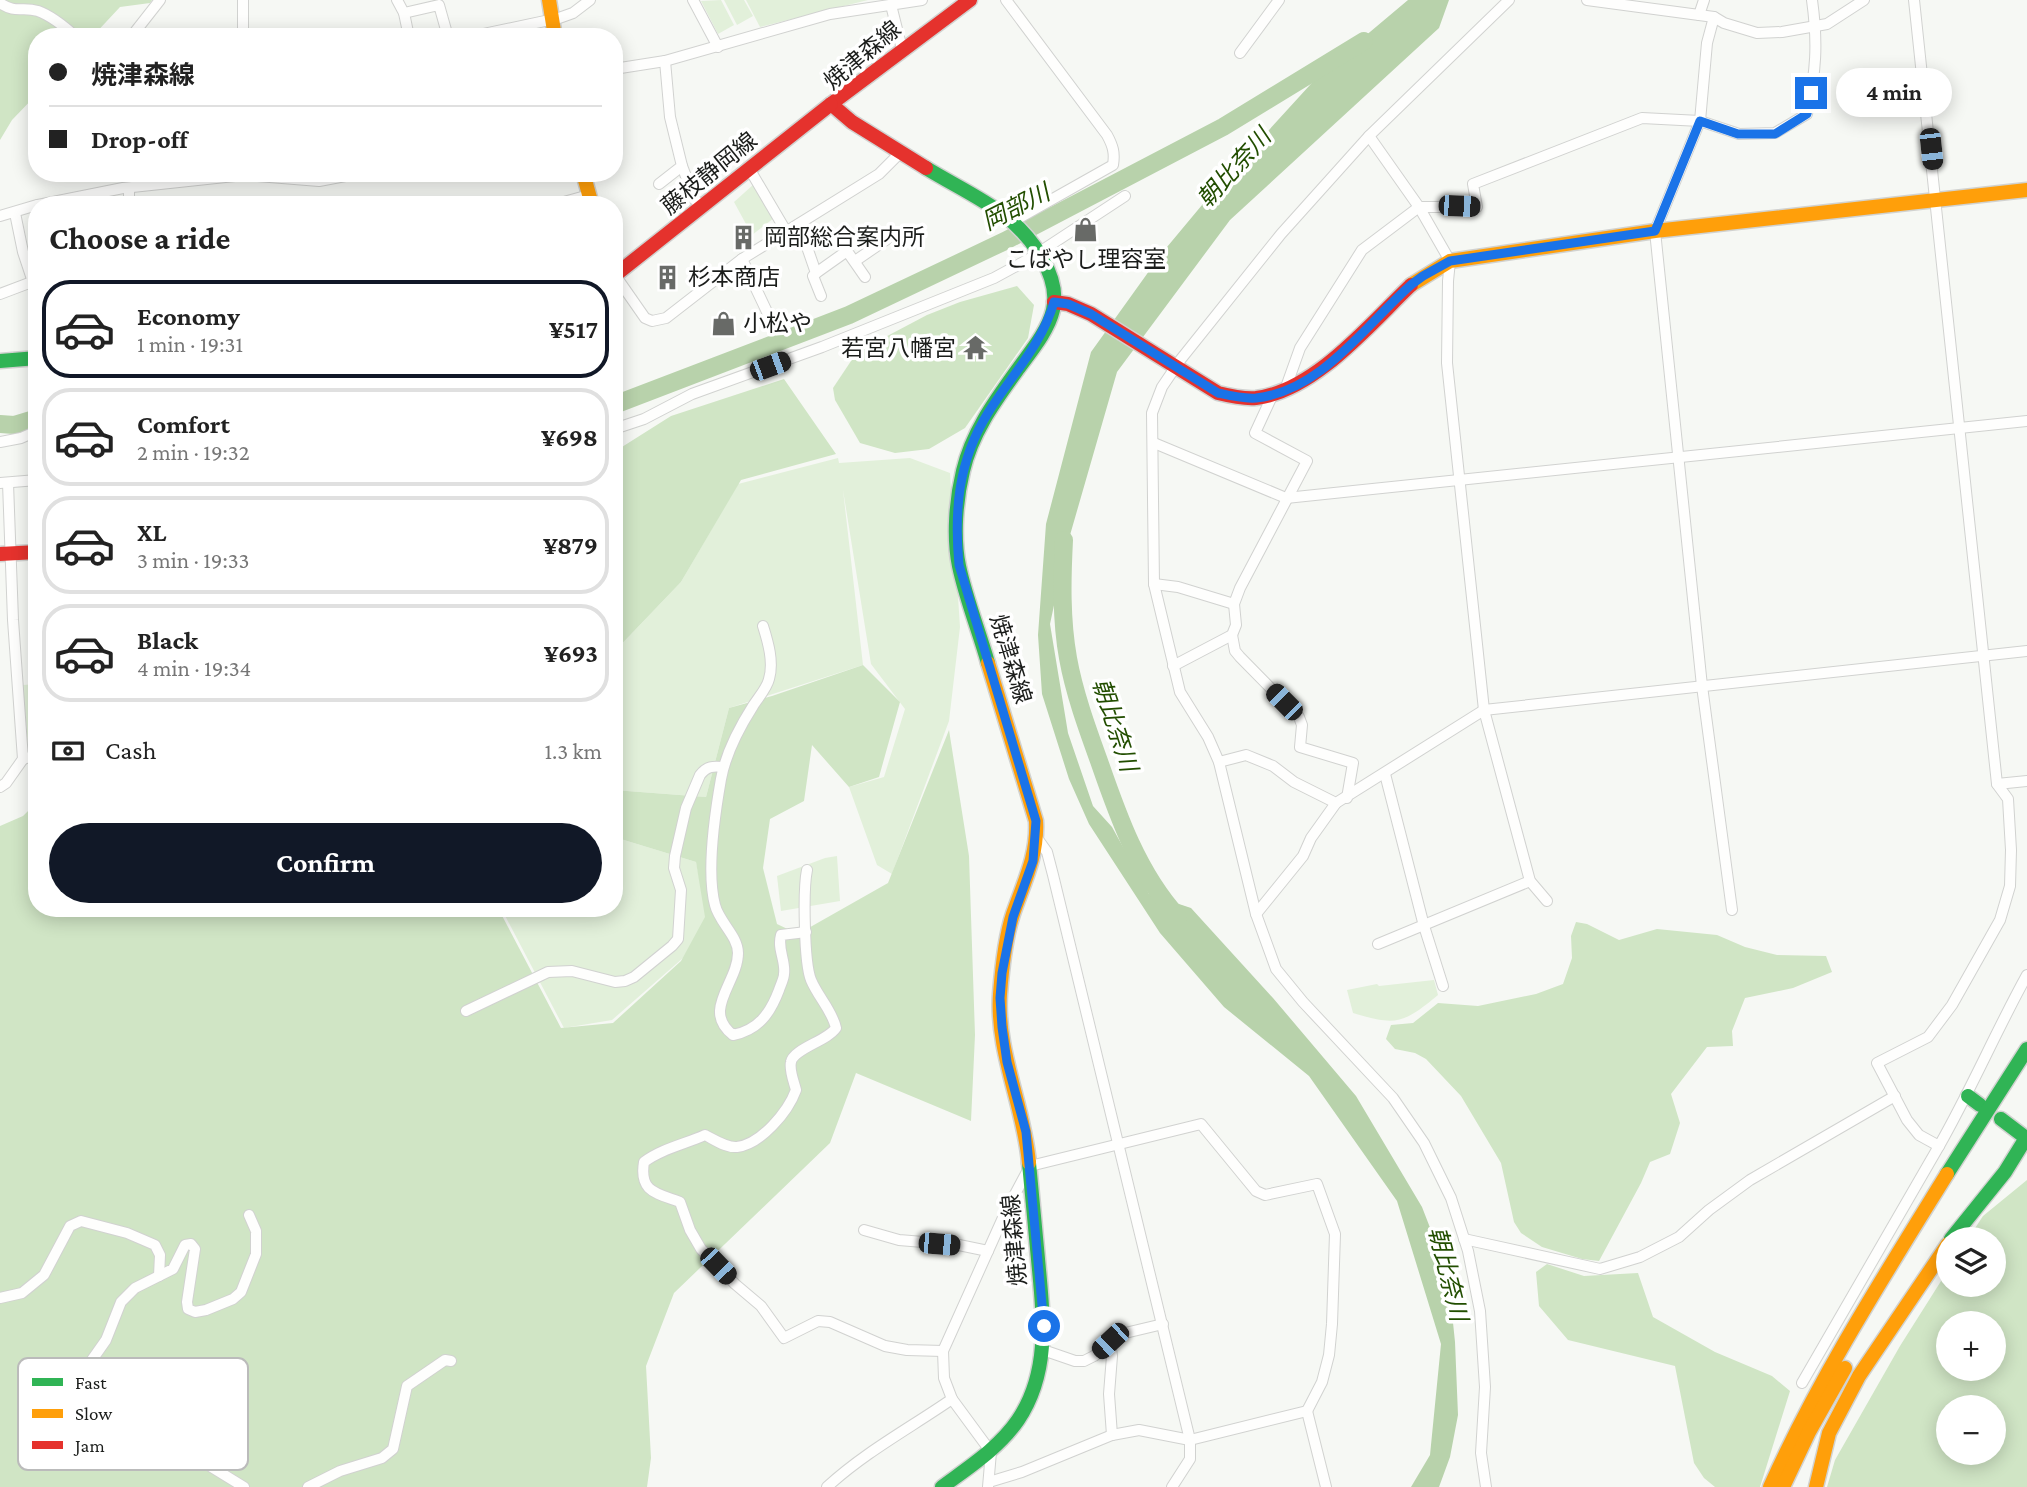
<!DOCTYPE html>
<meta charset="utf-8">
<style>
:root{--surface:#fff;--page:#f2f2f2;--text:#222;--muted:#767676;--line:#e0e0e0;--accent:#111827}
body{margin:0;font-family:"Crimson Pro","Noto Sans JP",serif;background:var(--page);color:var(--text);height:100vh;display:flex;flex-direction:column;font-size:26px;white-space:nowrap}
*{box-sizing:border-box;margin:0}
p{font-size:23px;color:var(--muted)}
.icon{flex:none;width:38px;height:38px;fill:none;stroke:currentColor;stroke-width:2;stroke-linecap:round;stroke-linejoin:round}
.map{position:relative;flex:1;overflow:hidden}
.drawer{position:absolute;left:28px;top:196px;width:595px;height:721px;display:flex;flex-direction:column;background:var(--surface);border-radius:28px;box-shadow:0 4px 18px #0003}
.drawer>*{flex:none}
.banner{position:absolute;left:28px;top:28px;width:595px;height:154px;border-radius:28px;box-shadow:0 4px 18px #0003;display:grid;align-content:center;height:154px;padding:0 21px;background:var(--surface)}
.buttons{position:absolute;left:1936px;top:1227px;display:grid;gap:14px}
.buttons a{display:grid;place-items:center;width:70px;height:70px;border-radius:50%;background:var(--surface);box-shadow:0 4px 18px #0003;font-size:35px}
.end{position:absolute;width:32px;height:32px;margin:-16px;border:9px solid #1a73e8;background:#fff;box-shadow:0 0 0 4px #fff}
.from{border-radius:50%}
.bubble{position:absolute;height:49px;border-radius:24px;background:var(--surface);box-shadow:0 4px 18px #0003;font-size:23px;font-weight:700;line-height:49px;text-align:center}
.car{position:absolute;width:21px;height:42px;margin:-21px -10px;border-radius:9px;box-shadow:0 0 5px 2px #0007;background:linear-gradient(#222 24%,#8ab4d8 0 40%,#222 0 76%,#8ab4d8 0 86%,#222 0)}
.banner b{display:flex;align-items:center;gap:24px;height:66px;font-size:26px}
.banner b+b{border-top:2px solid var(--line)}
.banner i{width:18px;height:18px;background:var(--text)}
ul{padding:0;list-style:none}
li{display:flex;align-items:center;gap:21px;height:98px;margin:0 14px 10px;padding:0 7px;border:4px solid var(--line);border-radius:28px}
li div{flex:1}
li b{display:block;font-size:26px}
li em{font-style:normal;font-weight:700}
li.current{border-color:var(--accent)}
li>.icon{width:63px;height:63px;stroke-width:1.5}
h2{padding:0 21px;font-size:32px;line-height:84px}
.pay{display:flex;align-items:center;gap:18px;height:77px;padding:0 21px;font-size:26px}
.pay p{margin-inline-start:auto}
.action{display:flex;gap:14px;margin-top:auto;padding:14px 21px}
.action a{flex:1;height:80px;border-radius:42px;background:var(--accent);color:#fff;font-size:28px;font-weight:700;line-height:80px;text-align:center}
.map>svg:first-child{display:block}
.green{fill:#e2f0da}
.forest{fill:#d0e5c5;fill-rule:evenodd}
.water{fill:#b8d2ab}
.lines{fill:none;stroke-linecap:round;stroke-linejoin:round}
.river{stroke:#b8d2ab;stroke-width:18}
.street-casing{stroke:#d1d2d0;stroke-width:12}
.fast-casing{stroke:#d1d2d0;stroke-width:17}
.slow-casing{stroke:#d1d2d0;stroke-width:17}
.jam-casing{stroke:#d1d2d0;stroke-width:17}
.street{stroke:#fefefd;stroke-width:10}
.fast{stroke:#30b455;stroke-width:14}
.slow{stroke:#ff9f0a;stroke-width:14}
.jam{stroke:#e5322d;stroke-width:14}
.route{stroke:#1a73e8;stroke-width:9}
.labels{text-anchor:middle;stroke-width:7;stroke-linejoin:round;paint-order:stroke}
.street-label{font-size:23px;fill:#1b1d1b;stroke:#fff}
.poi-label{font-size:23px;fill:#1b1d1b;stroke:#fff;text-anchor:start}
.water-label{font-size:24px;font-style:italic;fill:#224e00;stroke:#fff}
.key{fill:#fff;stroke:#bbb;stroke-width:2}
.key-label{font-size:19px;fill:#1b1d1b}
</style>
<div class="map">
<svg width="2027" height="1487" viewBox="0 0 2027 1487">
<rect width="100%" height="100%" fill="#f6f8f4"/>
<g class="green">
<polygon points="721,0 734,25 718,34 701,1"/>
<polygon points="724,0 744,0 753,16 737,25"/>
<polygon points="746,0 868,0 760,27"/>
<polygon points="754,184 774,218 752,235 734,202"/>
<polygon points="838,458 839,463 910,458 950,473 960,627 949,721 892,874 877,865 849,787 884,777 905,709 871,664 843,490 863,665 729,708 706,797 614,790 614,652 681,582 738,484"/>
<polygon points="37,684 37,744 28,745 23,685"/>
<polygon points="614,837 696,862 707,916 683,958 612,1020 564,1028 501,908 614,908"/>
<polygon points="837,856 840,901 781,911 777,876 825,858"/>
<path d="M1434,980L1438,995C1403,1024 1396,1026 1353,1013L1347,990L1377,984L1379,986Z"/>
</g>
<g class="forest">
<polygon points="0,0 152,0 150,3 120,7 92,37 37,37 37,94 12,120 0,140"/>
<polygon points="1017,286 1034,305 1028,338 965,428 929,449 895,453 860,443 835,400 833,388 857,352 927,315 960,302"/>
<polygon points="784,379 836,454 741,480 681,582 614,652 614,452 671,416"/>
<polygon points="863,665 900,702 879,777 849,787 812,745 804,801 770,819 763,868 777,924 798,934 888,883 949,730 969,856 975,1035 971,1121 856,1073 830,1143 674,1293 646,1366 651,1458 647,1487 0,1487 0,826 23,816 37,802 37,908 498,908 561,1028 613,1023 681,961 705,917 696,862 614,837 614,790 706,797 729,708 772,696"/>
<polygon points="1576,922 1587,924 1619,940 1657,929 1717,935 1745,947 1777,955 1826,956 1832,972 1793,988 1745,998 1732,1031 1733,1046 1707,1047 1671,1094 1680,1123 1670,1154 1650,1162 1641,1183 1599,1261 1582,1259 1542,1247 1521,1233 1514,1222 1501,1163 1461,1096 1426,1059 1415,1053 1395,1049 1386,1039 1391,1025 1413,1023 1438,1003 1478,1006 1536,994 1563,984 1572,958 1571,936"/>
<path d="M2027,1180V1487H1827L1835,1460L1900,1346L1948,1270V1284H1993V1239H1968L1983,1216ZM1993,1323V1368H1948V1323ZM1993,1407V1452H1948V1407Z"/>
<polygon points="1547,1264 1584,1276 1638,1273 1653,1317 1715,1352 1772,1376 1790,1391 1760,1487 1715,1487 1704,1478 1694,1463 1675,1366 1568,1340 1539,1306 1536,1272"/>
</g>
<polygon class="water" points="1408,0 1449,0 1439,28 1230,220 1117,372 1066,549 1050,624 1068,733 1093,806 1112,827 1149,894 1191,908 1273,998 1356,1096 1422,1207 1448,1274 1455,1342 1458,1415 1450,1457 1439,1487 1411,1487 1430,1455 1441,1344 1397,1201 1309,1076 1224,1007 1160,933 1089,824 1069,779 1042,694 1038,635 1046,524 1091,352 1162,253 1217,187 1320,74"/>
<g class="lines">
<g class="river">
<polyline points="614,405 849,315 1005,241 1223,127 1364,41"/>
<polyline points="0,424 14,425 37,418"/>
<path d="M1064,540C1062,579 1061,619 1068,658C1074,692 1087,728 1099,761C1118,816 1138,873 1178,917"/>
</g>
<defs>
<g id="street">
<polyline points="397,0 404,13 409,37"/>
<polyline points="693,0 718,47"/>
<path d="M1006,0L1107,135C1113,146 1115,153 1113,165L1012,222"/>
<polyline points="1587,0 1714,17 1724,23 1757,33 1782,32 1827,24 1864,0"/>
<path d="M1914,0L1997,784L2008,799L2011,850L2010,886L2000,920L1952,1005L1928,1037L1877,1063L1907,1120L1919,1135L1939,1146C1971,1090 1996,1031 2027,975"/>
<path d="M0,3C16,14 22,6 38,11C52,16 65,27 76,37"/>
<polyline points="891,5 902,49"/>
<polyline points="404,13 439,5 448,37"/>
<polyline points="1699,15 1704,0"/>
<polyline points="1714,17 1707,43 1700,121 1655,231 1702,686 1732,910"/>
<polyline points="131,37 160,0"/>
<polyline points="243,37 243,0"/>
<polyline points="469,37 559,18 573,13 590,0"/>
<polyline points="1240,53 1279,0"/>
<polyline points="614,69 665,61 830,14 922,0"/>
<polyline points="1369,136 1419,207 1450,261 1448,281 1447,363 1484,710 1530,881 1547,901"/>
<polyline points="682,166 695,200 703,206"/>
<polyline points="750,170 786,231"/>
<polyline points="137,173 140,186"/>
<polyline points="659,184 682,166 670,117 665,61"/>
<polyline points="38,205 123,188 244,175 319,181 361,173"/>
<polyline points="129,205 129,188"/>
<polyline points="553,205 589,195"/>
<polyline points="15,213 23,252 33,282"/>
<polyline points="0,216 37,205"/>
<polyline points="799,224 816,273 813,276 821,296"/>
<polyline points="742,259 768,314"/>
<polyline points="855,261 893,235"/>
<polyline points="816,273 847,251 865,277"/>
<polyline points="615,275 645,318 652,321 666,318 742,259 879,174 900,153"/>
<polyline points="0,294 37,280"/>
<path d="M1285,390L1300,348L1362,250L1419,207H1477L1473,184L1642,118L1700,121L1739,134L1775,133L1807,114C1816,71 1818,44 1812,0"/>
<polyline points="614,429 644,419 692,394 822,347 994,278 1029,259 1125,196"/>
<polyline points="0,442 21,438 37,431"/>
<polyline points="1154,443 1286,498 2027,421"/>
<polyline points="0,483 37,480"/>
<polyline points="1154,584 1178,587 1234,604"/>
<path d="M763,626C768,642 774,662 769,679C767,688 758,698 753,706C739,728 726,752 721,779C715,813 706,871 715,905C719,922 738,936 738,953C738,983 701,1010 733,1035C758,1030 770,1014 779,990C780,986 784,979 784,974C786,961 777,949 781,935L806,932"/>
<polyline points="1232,635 1235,651 1240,657 1299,717 1302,725 1300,747 1353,763 1347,798"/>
<polyline points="1173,666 1232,635 1236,625 1234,604 1240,588 1307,461 1255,433 1273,394"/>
<polyline points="23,759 37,755"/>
<polyline points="1219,762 1246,755 1273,766 1294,782 1336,803 1484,710 2027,651"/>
<polyline points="1385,774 1424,926 1443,986"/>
<polyline points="1997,784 2027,781"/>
<polyline points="0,787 6,783 23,759 13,620 8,483"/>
<polyline points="1037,838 1047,852 1053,875 1190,1440 1190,1459 1172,1487"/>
<path d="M807,870C803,889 804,963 811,980C818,997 832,1010 836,1028C827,1041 793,1049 791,1062C789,1070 794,1082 796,1090C788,1112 761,1144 737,1147C726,1148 715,1140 705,1135C685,1144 661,1149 644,1162C639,1192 656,1193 680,1202L690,1230L701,1249L735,1284L761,1306L784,1338L818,1321L830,1322L885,1346L907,1350L943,1351"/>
<polyline points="1256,914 1303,856 1311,838 1336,803"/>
<polyline points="1378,944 1530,881"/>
<path d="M466,1011L548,972L572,971L615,982L625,981L634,977L672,946L678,939L681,890L674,868L675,856L686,808L700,775C707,766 713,766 723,767"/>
<polyline points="864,1230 899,1240 959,1245 988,1251"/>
<polyline points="1464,1239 1600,1269 1640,1257 1679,1237 1709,1210 1750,1180 1895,1096"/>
<polyline points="0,1298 22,1293 44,1275 70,1226 81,1221 127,1233 155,1245 160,1255 159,1276"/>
<polyline points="1110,1341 1112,1356 1109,1394 1112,1435"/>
<polyline points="1043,1350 1075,1361 1084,1361 1094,1356 1121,1334 1163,1324"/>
<polyline points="1802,1383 1939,1146"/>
<polyline points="952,1399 991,1452 988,1487"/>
<polyline points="989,1482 1022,1472 1112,1435 1139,1430 1190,1440 1307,1411 1326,1487"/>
<polyline points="244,1487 174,1444 102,1408 87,1392 83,1378 87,1367 106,1340 121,1302 135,1288 173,1269 185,1245 191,1244 195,1249 187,1302 188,1309 195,1312 206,1310 233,1299 241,1292 256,1254 256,1231 249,1215"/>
<polyline points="308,1487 340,1471 382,1458 393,1449 407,1386 445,1360 451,1361"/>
<path d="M827,1487C865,1452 910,1428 952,1399L944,1378L943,1351L1006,1211L1030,1166L1201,1124L1256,1191L1265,1195L1317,1184L1335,1234L1332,1324L1329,1355L1322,1382L1307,1411"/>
<polyline points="1486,1487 1481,1453 1485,1387 1480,1311 1468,1251 1451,1198 1424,1143 1393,1098 1303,1002 1276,969 1256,914 1219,762 1208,737 1180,692 1154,584 1152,413 1162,387 1181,359 1281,234 1369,136 1509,0"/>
</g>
<g id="fast">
<path d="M926,168C952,184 980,197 1004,215C1030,235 1061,275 1053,310C1048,331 1031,351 1018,369C995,401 972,432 963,471C956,500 953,537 959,566C966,599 979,631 988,663"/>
<polyline points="0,361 37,358"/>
<polyline points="1968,1096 1980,1105"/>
<polyline points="1947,1174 2027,1049"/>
<polyline points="1951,1239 2005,1172 2026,1138 2001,1119"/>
<path d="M942,1487C969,1467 999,1448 1018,1420C1051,1371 1043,1314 1038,1259C1035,1227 1032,1195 1029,1163"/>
</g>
<g id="slow">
<polyline points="549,0 555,37"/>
<polyline points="583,173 592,205"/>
<polyline points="1411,285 1450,261 1655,231 2027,190"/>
<path d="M988,663L1036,821C1038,855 1024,882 1013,914C1005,938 1002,968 1000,994C996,1051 1024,1106 1029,1163"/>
<path d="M1770,1487C1819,1378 1884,1276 1947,1174"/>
<polyline points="1783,1487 1809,1432 1845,1368"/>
<polyline points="1816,1487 1829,1433 1859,1376 1948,1244"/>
</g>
<g id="jam">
<polyline points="926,168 852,122 831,104 970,0"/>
<polyline points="614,276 831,104"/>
<path d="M1054,302L1068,304L1091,314L1218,393C1230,396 1243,399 1256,398C1315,391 1370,324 1411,285"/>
<polyline points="0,554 37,552"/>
</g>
</defs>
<use href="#street" class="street-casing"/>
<use href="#fast" class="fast-casing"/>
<use href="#slow" class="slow-casing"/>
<use href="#jam" class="jam-casing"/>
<use href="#street" class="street"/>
<use href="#fast" class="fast"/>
<use href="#slow" class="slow"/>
<use href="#jam" class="jam"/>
</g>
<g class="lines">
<path class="route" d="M1044,1326L1026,1132L1007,1062L1002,1027L1000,998L1002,973L1013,917L1033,861L1036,821L959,565C954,511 958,461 988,413C1010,377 1042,345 1054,302L1068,304L1091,314L1218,393C1231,396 1243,399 1256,398C1322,391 1366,324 1412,284L1423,276L1450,261L1655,231L1700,121L1738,134H1775L1807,114L1811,93"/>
</g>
<defs>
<symbol id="shop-bare" viewBox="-9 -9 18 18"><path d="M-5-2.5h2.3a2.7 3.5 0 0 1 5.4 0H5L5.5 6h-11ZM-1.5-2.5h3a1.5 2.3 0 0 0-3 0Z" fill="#686a67" stroke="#fff" stroke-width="2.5" paint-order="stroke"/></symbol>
<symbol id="building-bare" viewBox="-9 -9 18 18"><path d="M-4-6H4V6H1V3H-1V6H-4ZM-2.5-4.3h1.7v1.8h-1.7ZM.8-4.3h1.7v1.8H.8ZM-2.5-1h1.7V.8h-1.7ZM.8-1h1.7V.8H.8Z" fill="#686a67" stroke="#fff" stroke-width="2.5" paint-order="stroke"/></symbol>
<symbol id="temple-bare" viewBox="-9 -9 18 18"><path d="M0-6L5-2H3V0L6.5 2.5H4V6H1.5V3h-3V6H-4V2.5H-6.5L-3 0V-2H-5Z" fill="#686a67" stroke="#fff" stroke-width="2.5" paint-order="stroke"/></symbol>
</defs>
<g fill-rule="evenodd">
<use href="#shop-bare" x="1068" y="212" width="35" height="35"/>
<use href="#building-bare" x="726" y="220" width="35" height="35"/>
<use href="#building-bare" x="650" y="260" width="35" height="35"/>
<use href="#shop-bare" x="706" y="306" width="35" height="35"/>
<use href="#temple-bare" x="958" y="330" width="35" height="35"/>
</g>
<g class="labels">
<g class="street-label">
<text transform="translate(862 55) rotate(-40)" y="8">焼津森線</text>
<text transform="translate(709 173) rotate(-39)" y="8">藤枝静岡線</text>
<text transform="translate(1011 659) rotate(73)" y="8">焼津森線</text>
<text transform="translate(1014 1240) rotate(-95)" y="8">焼津森線</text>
</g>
<g class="poi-label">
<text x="764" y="245">岡部総合案内所</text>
<text x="1086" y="267" text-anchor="middle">こばやし理容室</text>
<text x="688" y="285">杉本商店</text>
<text x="743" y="331">小松や</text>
<text x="956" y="356" text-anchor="end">若宮八幡宮</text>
</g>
<g class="water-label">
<text transform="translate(1234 168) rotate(-48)" y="8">朝比奈川</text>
<text transform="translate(1016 207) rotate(-27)" y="8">岡部川</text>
<text transform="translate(1115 725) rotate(72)" y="8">朝比奈川</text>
<text transform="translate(1448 1274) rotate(76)" y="8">朝比奈川</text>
</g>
</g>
<rect x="18" y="1358" width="230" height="112" rx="10" class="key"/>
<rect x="32" y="1378" width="31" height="8" fill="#30b455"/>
<rect x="32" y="1409" width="31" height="9" fill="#ff9f0a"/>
<rect x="32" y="1441" width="31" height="8" fill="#e5322d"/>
<g class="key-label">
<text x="75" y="1389">Fast</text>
<text x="75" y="1420">Slow</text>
<text x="75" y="1452">Jam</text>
</g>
</svg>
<div class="buttons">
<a><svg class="icon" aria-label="layers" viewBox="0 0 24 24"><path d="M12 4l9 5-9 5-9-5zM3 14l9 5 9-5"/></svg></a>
<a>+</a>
<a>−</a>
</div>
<i class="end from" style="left:1044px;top:1326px"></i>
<i class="end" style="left:1811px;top:93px"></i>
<div class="bubble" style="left:1836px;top:68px;width:116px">4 min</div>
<i class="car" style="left:1931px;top:149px;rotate:174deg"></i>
<i class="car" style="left:1459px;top:206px;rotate:92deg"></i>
<i class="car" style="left:770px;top:366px;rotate:70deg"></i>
<i class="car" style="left:1284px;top:702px;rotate:315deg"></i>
<i class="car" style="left:939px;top:1244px;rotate:95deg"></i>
<i class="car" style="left:718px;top:1266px;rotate:136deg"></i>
<i class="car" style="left:1110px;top:1341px;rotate:227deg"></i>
<div class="banner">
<b><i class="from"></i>焼津森線</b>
<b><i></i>Drop-off</b>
</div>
<section class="drawer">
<h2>Choose a ride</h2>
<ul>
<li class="current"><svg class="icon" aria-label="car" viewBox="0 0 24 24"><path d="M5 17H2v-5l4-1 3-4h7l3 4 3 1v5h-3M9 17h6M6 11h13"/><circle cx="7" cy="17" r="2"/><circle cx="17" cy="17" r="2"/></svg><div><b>Economy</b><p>1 min · 19:31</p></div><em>¥517</em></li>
<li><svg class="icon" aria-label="car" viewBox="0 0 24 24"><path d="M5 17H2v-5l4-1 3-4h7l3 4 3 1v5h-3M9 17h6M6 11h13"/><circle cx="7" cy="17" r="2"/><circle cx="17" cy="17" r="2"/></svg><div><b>Comfort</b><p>2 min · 19:32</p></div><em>¥698</em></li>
<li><svg class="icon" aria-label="car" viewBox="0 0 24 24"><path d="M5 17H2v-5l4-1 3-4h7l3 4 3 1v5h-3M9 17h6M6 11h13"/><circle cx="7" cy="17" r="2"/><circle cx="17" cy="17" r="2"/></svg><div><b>XL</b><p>3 min · 19:33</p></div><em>¥879</em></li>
<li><svg class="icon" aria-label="car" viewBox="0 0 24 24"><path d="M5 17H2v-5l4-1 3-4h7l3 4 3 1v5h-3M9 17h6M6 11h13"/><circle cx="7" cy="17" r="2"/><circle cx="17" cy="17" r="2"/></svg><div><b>Black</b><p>4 min · 19:34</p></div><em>¥693</em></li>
</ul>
<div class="pay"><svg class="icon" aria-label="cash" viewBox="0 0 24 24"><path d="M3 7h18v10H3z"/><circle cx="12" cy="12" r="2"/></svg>Cash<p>1.3 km</p></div>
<div class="action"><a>Confirm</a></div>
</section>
</div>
